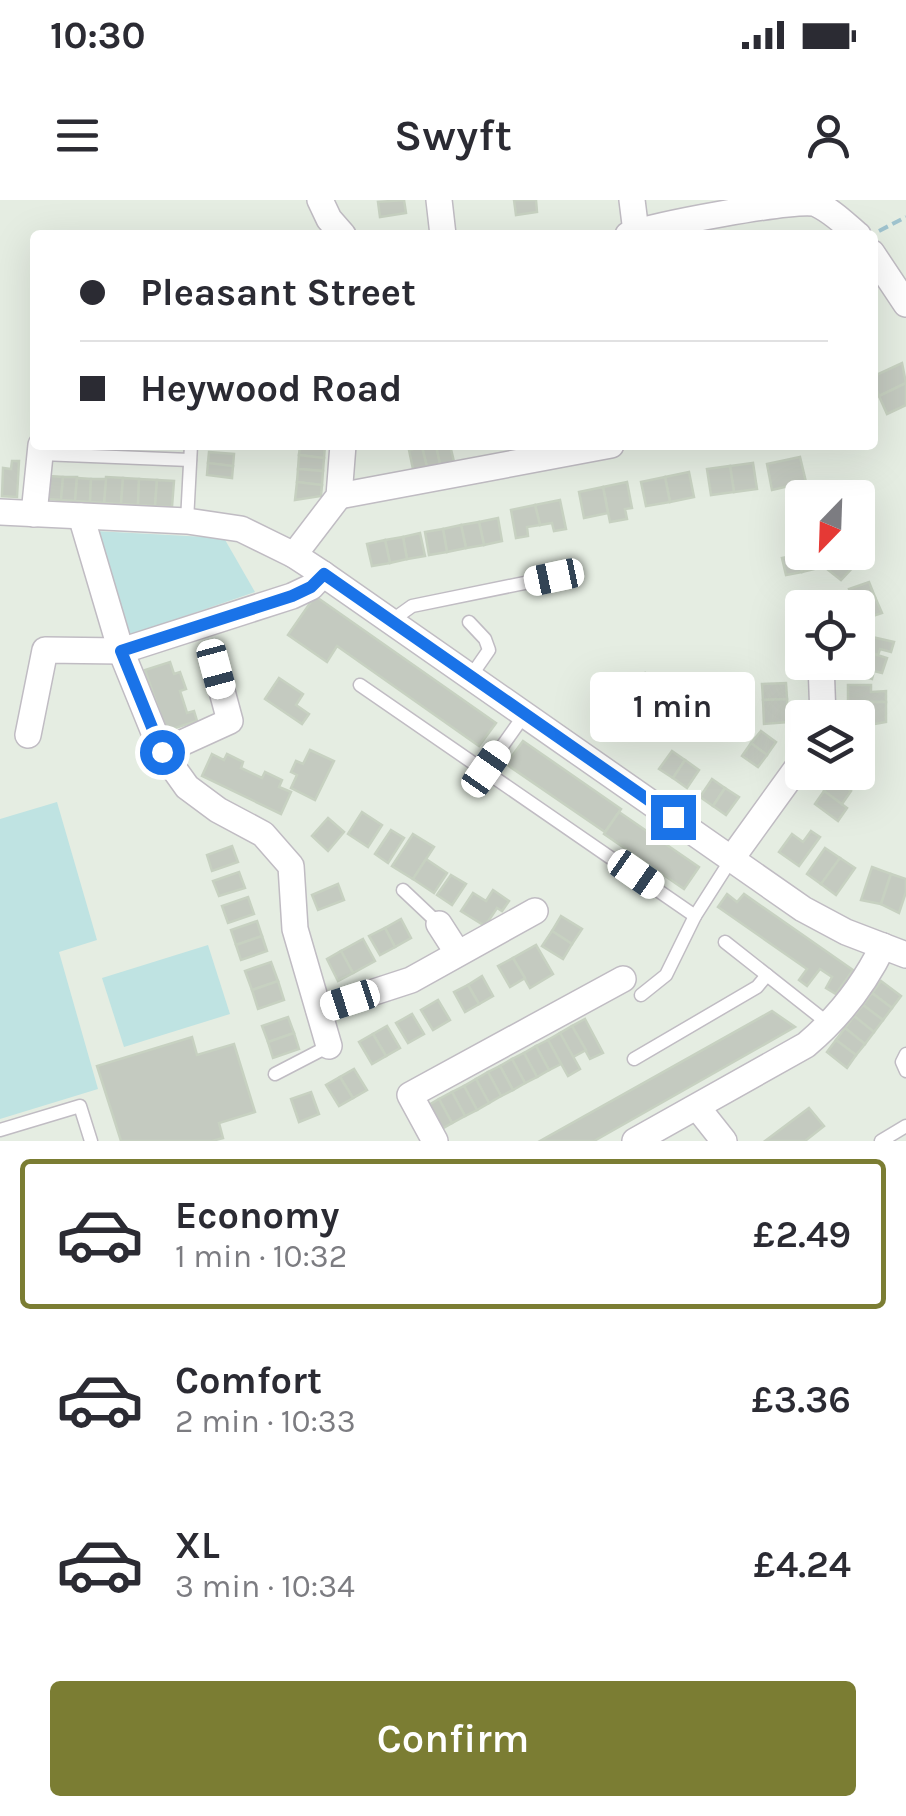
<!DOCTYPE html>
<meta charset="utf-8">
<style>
:root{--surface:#fff;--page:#f2f2f3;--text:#2b2b33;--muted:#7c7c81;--line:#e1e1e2;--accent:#7b7d33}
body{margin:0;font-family:Karla,sans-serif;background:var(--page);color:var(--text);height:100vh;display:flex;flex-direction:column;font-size:38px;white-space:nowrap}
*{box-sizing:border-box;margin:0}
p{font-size:32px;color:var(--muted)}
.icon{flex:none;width:55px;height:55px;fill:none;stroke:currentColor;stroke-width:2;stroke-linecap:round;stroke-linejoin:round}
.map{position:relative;height:941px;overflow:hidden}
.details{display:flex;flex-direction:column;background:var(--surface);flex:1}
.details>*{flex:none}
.top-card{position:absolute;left:30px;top:30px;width:848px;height:220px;border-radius:10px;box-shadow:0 10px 40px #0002;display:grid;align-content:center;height:220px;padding:0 50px;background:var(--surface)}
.needle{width:65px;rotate:203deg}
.controls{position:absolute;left:785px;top:280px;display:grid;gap:20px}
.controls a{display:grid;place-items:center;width:90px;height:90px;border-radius:10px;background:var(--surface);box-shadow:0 10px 40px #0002;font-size:50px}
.end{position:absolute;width:45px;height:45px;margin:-22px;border:12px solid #1a73e8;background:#fff;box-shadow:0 0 0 5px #fff}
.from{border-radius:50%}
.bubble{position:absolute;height:70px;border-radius:10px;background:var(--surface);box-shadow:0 10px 40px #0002;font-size:32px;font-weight:600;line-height:70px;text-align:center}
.car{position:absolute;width:30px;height:60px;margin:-30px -15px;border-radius:12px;box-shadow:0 0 8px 2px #0007;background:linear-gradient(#fff 24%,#345 0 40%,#fff 0 76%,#345 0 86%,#fff 0)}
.top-card b{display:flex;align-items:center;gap:35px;height:95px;font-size:38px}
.top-card b+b{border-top:2px solid var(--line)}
.top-card i{width:25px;height:25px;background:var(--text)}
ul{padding:18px 0 0;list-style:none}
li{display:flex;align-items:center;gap:30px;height:150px;margin:0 20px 15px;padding:0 30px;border:5px solid transparent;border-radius:10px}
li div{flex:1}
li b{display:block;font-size:38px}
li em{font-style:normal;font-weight:600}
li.on{border-color:var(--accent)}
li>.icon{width:90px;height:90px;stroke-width:1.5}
.action{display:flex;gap:20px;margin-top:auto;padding:20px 50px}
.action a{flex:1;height:115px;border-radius:10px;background:var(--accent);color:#fff;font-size:40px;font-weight:600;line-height:115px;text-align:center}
.status{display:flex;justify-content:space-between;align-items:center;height:70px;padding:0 50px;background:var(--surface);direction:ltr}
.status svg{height:28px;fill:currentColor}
header{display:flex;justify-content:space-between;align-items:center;height:130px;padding:0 50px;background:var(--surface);font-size:45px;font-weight:600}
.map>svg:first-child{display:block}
.green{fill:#bfe3e2}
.building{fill:#c4cac0;stroke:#c7d1c1;stroke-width:2.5}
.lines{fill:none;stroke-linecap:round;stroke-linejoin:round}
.service-casing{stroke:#c0bcc3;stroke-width:15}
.minor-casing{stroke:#c0bcc3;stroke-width:28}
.path{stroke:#9fc3ce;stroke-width:4;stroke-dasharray:10 5;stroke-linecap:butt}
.service{stroke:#fff;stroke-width:12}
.minor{stroke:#fff;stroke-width:25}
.route{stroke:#1a73e8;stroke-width:12}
</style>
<div class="status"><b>10:30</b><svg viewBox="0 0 49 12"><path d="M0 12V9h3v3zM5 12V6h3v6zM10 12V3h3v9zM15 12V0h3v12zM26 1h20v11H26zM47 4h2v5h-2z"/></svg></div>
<header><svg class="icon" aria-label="menu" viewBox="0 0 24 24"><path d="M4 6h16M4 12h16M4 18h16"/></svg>Swyft<svg class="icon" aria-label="person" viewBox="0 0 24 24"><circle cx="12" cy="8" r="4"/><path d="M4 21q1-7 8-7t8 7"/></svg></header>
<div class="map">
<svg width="906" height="941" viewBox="0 0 906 941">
<rect width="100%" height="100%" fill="#e5ede2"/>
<g class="green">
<polygon points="95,331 224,338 255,392 124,437"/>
<polygon points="57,602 97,740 59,752 98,889 0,919 0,619"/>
<polygon points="208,745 230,814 124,847 102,778"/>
</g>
<g class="building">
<polygon points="404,0 406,13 380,17 378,2"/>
<polygon points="514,0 536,0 537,12 516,15"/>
<polygon points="902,163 906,183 879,196 872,177"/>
<polygon points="906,183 906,205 887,214 879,196"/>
<polygon points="300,245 325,245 324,258 299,255"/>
<polygon points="436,245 441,269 428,271 422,247"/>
<polygon points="436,245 450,245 455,266 441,269"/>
<polygon points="422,247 428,271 414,274 409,250"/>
<polygon points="209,252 234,254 233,266 208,263"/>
<polygon points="299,255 324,258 323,271 298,269"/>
<polygon points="800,257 806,282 772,290 767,264"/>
<polygon points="12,261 19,261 17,297 2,296 3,268 11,269"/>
<polygon points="208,263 233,266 232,278 207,275"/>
<polygon points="753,263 757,289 734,292 730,266"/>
<polygon points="730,266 734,292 711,295 707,269"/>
<polygon points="298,269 323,271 322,285 297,282"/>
<polygon points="689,272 694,297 670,302 665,277"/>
<polygon points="49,276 63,277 61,300 48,299"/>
<polygon points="63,277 77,277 75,301 61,300"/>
<polygon points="106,277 123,278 121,304 104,303"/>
<polygon points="665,277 670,302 646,306 641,282"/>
<polygon points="77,278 91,279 90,302 75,301"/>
<polygon points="123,278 139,279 138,305 121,304"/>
<polygon points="91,279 106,279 104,303 90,302"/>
<polygon points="139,279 157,280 155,306 138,305"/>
<polygon points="157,280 174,281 172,307 155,306"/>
<polygon points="297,282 322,285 321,296 295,300"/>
<polygon points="627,282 632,308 625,309 627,319 610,322 603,287"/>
<polygon points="603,287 608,313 584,318 579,292"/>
<polygon points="560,300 566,329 554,331 552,323 540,325 535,305"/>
<polygon points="535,305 540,325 527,327 528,336 516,338 511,310"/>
<polygon points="498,318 502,341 484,345 479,322"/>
<polygon points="479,322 484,345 466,348 461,325"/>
<polygon points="461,325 466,348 447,352 443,329"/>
<polygon points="443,329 447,352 429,355 425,332"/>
<polygon points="420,333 425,356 407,359 403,337"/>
<polygon points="403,337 407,359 390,363 385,340"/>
<polygon points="385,340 390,363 372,366 367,344"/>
<polygon points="815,352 818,368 802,372 798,355"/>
<polygon points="838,352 856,364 841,380 827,369"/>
<polygon points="798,355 802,372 786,375 782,358"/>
<polygon points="869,382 875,397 855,405 849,389"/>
<polygon points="315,396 496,523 479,546 337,446 327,462 288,435"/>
<polygon points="875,397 882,413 861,420 855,405"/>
<polygon points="859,434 894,442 891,452 880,449 878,455 858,449"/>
<polygon points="858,449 887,458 882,473 874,471 872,479 848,472 851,462 858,462"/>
<polygon points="170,462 174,474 180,472 186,489 180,491 187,513 194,511 197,521 166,531 145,470"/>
<polygon points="645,473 649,494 683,487 690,522 605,540 594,483"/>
<polygon points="279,478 303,494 296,505 309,514 302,524 265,499"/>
<polygon points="786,483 787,499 763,500 762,484"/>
<polygon points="848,485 871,485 871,492 886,491 886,502 848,502"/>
<polygon points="787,499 788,522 764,524 763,500"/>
<polygon points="848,502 886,502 886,522 858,527 858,518 848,518"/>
<polygon points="761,531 776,542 767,555 751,543"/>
<polygon points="523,541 621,609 605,632 506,564"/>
<polygon points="751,543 767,555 758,567 742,556"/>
<polygon points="310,550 334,561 315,600 291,588 297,575 291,572 296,561 303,564"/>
<polygon points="672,551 685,560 673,578 659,569"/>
<polygon points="212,554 224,560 227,554 243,562 241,568 262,578 265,572 282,580 279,587 291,592 281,614 202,576"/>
<polygon points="685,560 699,570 687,588 673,578"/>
<polygon points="834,578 851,591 842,604 824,591"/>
<polygon points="712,579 725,588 713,606 700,597"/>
<polygon points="725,588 739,597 726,615 713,606"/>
<polygon points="824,591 847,608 838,621 815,604"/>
<polygon points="362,612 382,625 368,647 348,634"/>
<polygon points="619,612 699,667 684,689 604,634"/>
<polygon points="328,618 344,632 328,651 312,636"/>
<polygon points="391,630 404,638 388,663 375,654"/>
<polygon points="811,631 820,637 799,666 779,652 792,634 803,642"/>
<polygon points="413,634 434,647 413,679 392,666"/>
<polygon points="232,646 238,662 212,671 207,655"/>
<polygon points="825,648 840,658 821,684 807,674"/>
<polygon points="840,658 855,668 836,695 821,684"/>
<polygon points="426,659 447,673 434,693 413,679"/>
<polygon points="872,667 891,674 881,704 861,700"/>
<polygon points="239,672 245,688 219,696 213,681"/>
<polygon points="891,674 906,679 906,692 899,713 881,704"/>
<polygon points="451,675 466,684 452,705 437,695"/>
<polygon points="338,684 344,700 318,710 312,695"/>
<polygon points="493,690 509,701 502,711 497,708 485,726 461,711 473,693 486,701"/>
<polygon points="727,694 737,702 744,694 853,770 836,794 826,788 832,777 820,769 807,786 799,780 807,769 718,707"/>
<polygon points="248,697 254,714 228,723 222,706"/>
<polygon points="561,716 582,729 572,744 552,731"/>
<polygon points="401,719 411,738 395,747 385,728"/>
<polygon points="257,721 262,736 236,745 231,730"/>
<polygon points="385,728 395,747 380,755 369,736"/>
<polygon points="552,731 572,744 563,759 542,746"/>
<polygon points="262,736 267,751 241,760 236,745"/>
<polygon points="363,739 375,761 353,773 341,751"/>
<polygon points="536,745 553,774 530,788 513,758"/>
<polygon points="341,751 353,773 338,781 327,759"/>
<polygon points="513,758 525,778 510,787 498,766"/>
<polygon points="271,762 278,781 252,790 245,771"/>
<polygon points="482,776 493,796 479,804 468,785"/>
<polygon points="278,781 284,800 258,809 252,790"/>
<polygon points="881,781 901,796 892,808 872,793"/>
<polygon points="468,785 479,804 465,812 454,792"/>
<polygon points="872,793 892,808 883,820 863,805"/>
<polygon points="438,800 450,820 433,830 421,810"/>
<polygon points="863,805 883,820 874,832 854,816"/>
<polygon points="772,811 795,827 594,941 540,941"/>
<polygon points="412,814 424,834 408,843 396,823"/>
<polygon points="854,816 874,832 865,844 845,828"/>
<polygon points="288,817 294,833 268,842 262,826"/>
<polygon points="585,819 603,853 590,859 572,826"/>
<polygon points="387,826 400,848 386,856 373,834"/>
<polygon points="572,826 586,850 573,857 560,833"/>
<polygon points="845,828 865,844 856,855 836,840"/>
<polygon points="294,833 299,849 273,858 268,842"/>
<polygon points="560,833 580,869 568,876 548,840"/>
<polygon points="373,834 386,856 372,864 359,842"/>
<polygon points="192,837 197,855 234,844 255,912 219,923 223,938 212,941 121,941 97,866"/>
<polygon points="548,840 561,864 549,870 536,846"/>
<polygon points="836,840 856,855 847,868 827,852"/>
<polygon points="536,846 549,870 537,877 524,853"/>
<polygon points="524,853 537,877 525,883 512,859"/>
<polygon points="512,859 525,883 513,890 500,866"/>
<polygon points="500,866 513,890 501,896 488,872"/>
<polygon points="354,869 367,890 353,898 340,877"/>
<polygon points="488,872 501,896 489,903 476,879"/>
<polygon points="340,877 353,898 339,906 326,885"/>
<polygon points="476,879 489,903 477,910 464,886"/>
<polygon points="464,886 477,910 465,916 452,892"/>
<polygon points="311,892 319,914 299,922 291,899"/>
<polygon points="452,892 465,916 452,923 439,899"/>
<polygon points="439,899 452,923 440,930 427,906"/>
<polygon points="809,908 824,926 805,941 765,941"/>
</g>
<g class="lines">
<defs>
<g id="service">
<polyline points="41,254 190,260"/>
<polyline points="187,321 191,245"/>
<polyline points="391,421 412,406 554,377"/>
<polyline points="469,422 485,439 489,450 471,476"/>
<polyline points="360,485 695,716 732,658"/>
<polyline points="486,569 525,514"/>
<polyline points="403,690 439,724"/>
<polyline points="725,742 829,824"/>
<polyline points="641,795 666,775 695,716"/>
<polyline points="906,854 902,862 906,871"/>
<polyline points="634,859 757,787 767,775"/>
<polyline points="275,874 329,846"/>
<polyline points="0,930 80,906 91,941"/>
<polyline points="881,941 906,926"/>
</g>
<g id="minor">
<polyline points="320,0 329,19 343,35"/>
<polyline points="439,0 443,35"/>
<polyline points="632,0 636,32"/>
<path d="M628,35C658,24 788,0 814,3C830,9 845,24 858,35"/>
<polyline points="872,53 906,104"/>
<polyline points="339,296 611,245"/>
<polyline points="0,312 187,321 241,329 294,355 323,374 803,709 846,732 906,755"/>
<polyline points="34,314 41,245"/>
<polyline points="81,316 121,451 162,552 187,587 218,610 263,634 291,666 295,729 329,846"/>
<polyline points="294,355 339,296 343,245"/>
<polyline points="821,462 823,518"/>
<polyline points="28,535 45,450 121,451 292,396 311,387 323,374"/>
<polyline points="162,552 230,521 216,469"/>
<polyline points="732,658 802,561"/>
<polyline points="439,724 457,752"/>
<polyline points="319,810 411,780 535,711"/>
<polyline points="697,907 724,941"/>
<polyline points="435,941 410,895 623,779"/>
<path d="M635,941L806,845C838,818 864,785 883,746"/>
</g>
</defs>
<use href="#service" class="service-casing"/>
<use href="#minor" class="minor-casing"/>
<polyline class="path" points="879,31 906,17"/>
<use href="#service" class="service"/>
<use href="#minor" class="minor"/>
</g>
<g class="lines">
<polyline class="route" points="162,552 121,451 292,396 311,387 324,374 673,617"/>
</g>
</svg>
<div class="controls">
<a><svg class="needle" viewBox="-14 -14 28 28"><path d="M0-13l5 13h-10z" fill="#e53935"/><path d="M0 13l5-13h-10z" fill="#7c7c81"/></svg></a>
<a><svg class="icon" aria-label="locate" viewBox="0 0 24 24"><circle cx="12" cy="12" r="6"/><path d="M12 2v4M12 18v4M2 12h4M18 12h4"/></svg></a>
<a><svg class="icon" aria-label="layers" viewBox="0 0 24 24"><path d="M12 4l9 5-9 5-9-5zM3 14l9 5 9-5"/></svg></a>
</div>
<i class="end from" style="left:162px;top:552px"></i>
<i class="end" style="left:673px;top:617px"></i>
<div class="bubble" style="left:590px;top:472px;width:165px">1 min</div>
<i class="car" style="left:554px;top:377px;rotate:258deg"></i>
<i class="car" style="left:216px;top:469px;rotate:165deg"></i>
<i class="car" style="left:486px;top:569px;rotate:35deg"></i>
<i class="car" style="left:636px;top:674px;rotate:125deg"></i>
<i class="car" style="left:350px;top:800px;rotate:252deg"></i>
<div class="top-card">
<b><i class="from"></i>Pleasant Street</b>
<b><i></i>Heywood Road</b>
</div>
</div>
<section class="details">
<ul>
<li class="on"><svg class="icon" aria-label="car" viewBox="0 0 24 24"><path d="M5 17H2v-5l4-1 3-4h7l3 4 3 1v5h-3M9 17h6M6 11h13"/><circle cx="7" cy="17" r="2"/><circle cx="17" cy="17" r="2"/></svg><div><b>Economy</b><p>1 min · 10:32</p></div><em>£2.49</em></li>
<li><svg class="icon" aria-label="car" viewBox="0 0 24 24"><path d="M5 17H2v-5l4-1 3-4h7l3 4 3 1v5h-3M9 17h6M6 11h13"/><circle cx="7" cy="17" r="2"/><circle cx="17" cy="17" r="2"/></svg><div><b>Comfort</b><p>2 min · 10:33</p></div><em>£3.36</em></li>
<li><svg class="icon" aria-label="car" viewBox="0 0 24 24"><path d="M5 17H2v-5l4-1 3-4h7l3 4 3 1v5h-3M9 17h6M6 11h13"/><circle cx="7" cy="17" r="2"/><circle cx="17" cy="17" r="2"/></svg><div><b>XL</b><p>3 min · 10:34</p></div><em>£4.24</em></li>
</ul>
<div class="action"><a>Confirm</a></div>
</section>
